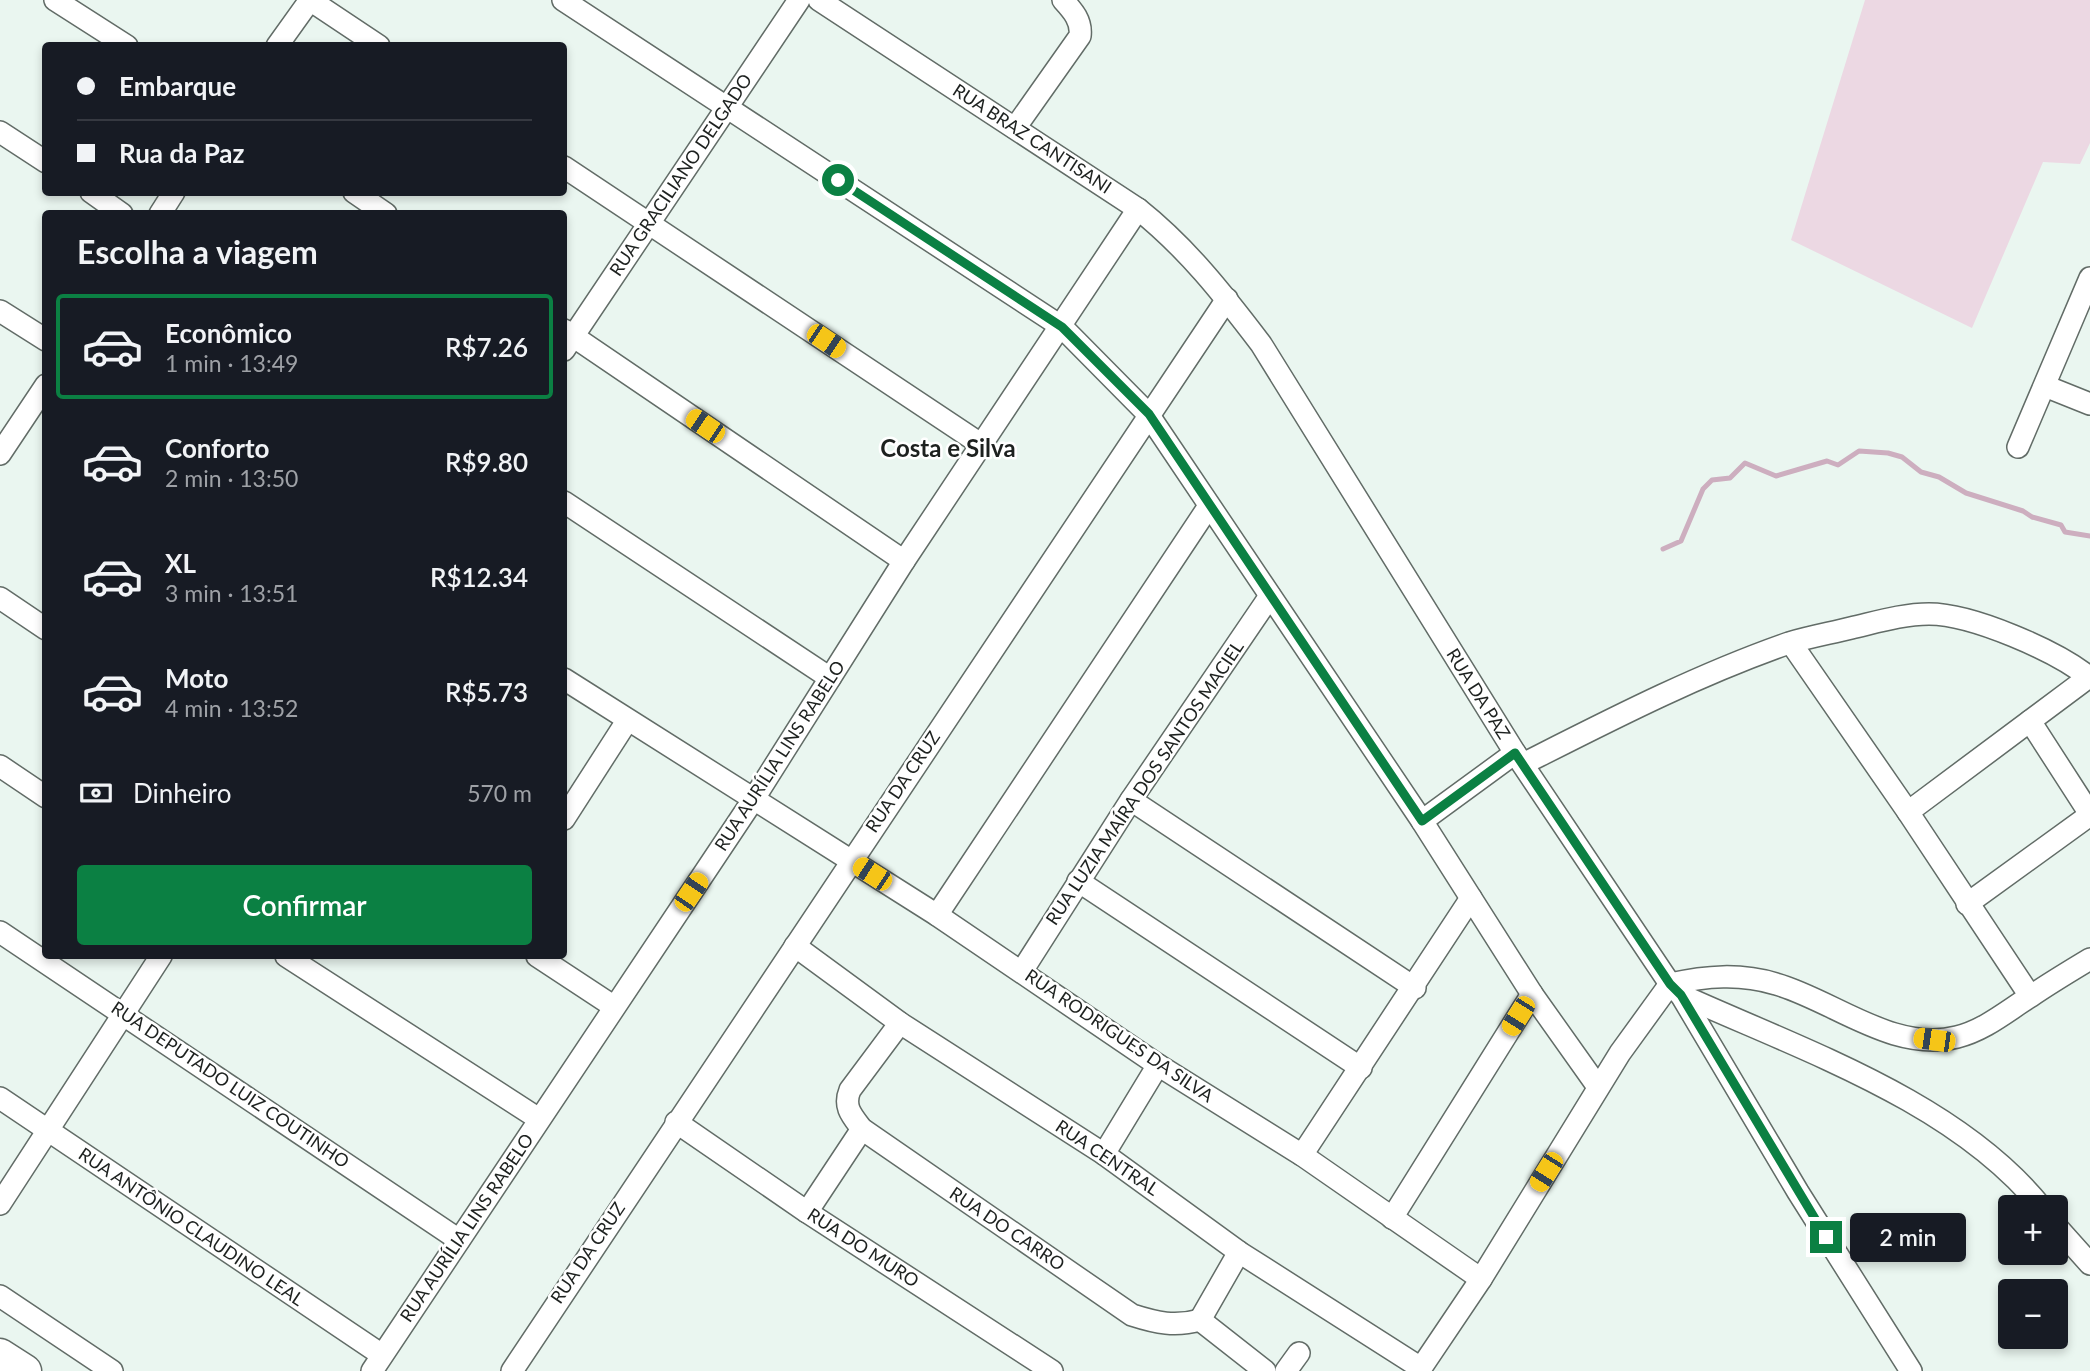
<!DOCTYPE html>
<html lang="pt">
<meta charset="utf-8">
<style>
:root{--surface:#171b24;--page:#242831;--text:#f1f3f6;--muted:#9ea1a6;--line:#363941;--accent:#0b8043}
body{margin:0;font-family:Lato,sans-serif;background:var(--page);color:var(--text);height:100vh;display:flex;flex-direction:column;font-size:26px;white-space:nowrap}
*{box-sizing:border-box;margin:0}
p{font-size:23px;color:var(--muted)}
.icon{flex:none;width:38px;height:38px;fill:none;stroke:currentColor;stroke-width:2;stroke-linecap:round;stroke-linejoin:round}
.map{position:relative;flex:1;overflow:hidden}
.side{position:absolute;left:42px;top:210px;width:525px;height:749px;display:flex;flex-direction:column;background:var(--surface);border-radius:7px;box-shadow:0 4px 10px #0003}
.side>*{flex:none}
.banner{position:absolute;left:42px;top:42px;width:525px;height:154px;border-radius:7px;box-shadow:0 4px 10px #0003;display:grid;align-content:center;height:154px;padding:0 35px;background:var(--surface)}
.controls{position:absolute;left:1998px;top:1195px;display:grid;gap:14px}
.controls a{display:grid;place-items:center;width:70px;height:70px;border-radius:7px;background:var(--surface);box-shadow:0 4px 10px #0003;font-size:35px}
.end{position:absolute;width:32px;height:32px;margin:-16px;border:9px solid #0b8043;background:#fff;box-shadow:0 0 0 4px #fff}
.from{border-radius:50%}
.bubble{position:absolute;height:49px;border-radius:7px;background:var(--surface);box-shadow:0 4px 10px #0003;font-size:23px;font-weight:600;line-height:49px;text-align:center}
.car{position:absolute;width:21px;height:42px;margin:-21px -10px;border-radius:9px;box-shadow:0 0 5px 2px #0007;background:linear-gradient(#f5c518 24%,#345 0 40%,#f5c518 0 76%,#345 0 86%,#f5c518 0)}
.banner b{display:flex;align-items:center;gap:24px;height:66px;font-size:26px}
.banner b+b{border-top:2px solid var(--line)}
.banner i{width:18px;height:18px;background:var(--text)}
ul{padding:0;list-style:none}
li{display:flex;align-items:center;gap:21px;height:105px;margin:0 14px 10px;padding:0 21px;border:4px solid transparent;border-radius:7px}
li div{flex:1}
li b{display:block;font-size:26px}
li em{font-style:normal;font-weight:600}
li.selected{border-color:var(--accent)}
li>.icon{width:63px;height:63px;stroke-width:1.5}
h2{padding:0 35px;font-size:32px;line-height:84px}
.pay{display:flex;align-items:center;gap:18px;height:77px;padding:0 35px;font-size:26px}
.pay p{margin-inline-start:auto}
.primary-button{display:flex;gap:14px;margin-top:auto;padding:14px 35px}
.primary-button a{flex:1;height:80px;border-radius:7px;background:var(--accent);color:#fff;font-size:28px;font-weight:600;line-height:80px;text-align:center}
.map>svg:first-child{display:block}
.green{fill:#ecd8e3}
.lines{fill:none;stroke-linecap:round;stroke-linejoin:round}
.stream{stroke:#cdaebf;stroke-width:5}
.minor-casing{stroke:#626c67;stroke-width:24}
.highway-casing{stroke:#626c67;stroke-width:35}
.minor{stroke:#fff;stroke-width:21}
.highway{stroke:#fff;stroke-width:32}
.route{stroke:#0b8043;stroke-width:9}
.labels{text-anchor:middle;stroke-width:5;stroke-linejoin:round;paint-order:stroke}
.street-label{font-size:18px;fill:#1d211f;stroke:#fff}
.district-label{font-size:24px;font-weight:bold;fill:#1d211f;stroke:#fff}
</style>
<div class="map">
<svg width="2090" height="1371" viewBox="0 0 2090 1371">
<rect width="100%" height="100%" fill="#eaf6f0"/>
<polygon class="green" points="1865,0 2090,0 2090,143 2080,164 2043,162 1972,328 1791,240"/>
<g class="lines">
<polyline class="stream" points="1663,549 1681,541 1703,489 1712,480 1730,478 1745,463 1776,476 1827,461 1838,465 1859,451 1888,453 1902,457 1921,472 1939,477 1966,493 2023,511 2032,517 2061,525 2065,532 2090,536"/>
<defs>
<g id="minor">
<polyline points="55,0 127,46"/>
<polyline points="563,0 1062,327 1148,414 1422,821 1532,994 1598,1087"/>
<path d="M819,0L1138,209C1187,248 1223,294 1261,344L1515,753L1670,984L1681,995L1798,1192L1911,1371"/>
<polyline points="277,46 310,0 379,46"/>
<path d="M1015,128L1080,36C1082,21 1073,11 1063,0"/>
<polyline points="0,132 46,162"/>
<polyline points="564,167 982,445"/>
<polyline points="91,192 122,214"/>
<polyline points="354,192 386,214"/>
<polyline points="160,214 174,192"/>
<polyline points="0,311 46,340"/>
<polyline points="564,330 904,561"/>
<polyline points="564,350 799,0"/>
<polyline points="2045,386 2090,404"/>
<polyline points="2018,447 2090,278"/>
<polyline points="0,454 46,385"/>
<polyline points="564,502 830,678"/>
<polyline points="0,598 46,629"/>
<polyline points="1791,643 1908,812 2030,996"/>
<polyline points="564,679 937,915 1158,1065 1302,1155 1481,1279"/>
<polyline points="2030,721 2090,814"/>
<path d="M1523,764C1610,720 1697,675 1789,643C1809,637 1831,633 1851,628C1877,622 1903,614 1929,614C1972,614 2057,651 2090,678"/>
<polyline points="0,766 46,797"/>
<polyline points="1131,800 1415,988"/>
<polyline points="1908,812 2089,677"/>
<polyline points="564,819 627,721"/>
<polyline points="1422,821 1515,753"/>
<polyline points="1078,881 1361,1068"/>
<polyline points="1967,904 2090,815"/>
<polyline points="937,915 1209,506"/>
<polyline points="0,932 459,1240"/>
<polyline points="795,946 900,1023 1104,1154 1239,1252 1421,1368"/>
<polyline points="286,956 539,1119"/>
<polyline points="537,956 613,1006"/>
<polyline points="1022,971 1131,800 1270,596"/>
<path d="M1670,984C1706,976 1740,973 1776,984C1833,1000 1893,1053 1957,1037C1985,1030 2007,1011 2031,996C2050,983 2070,971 2090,959"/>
<path d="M1681,995C1802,1050 1957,1102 2042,1208"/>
<path d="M900,1023L850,1090C843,1107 852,1116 862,1129L1132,1315C1157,1323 1175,1327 1200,1320L1265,1371"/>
<polyline points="0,1098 382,1355"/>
<polyline points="676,1122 807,1212 1052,1371"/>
<polyline points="1104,1154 1158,1065"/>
<polyline points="1302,1155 1471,898"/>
<polyline points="0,1204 161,956"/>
<polyline points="807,1212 862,1129"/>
<polyline points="1392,1218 1532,994"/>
<polyline points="2056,1226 2090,1264"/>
<polyline points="0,1296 112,1371"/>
<polyline points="1200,1320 1239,1252"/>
<polyline points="372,1371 753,800 904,561 1138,209"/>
<polyline points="512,1371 1227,299"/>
<polyline points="1286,1371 1299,1353"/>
<polyline points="1419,1371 1481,1279 1620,1053 1670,984"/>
</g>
<polyline id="highway" points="0,1355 25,1371"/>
</defs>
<use href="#minor" class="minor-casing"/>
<use href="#highway" class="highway-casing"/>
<use href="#minor" class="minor"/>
<use href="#highway" class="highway"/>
</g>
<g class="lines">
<polyline class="route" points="838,180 1062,327 1149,414 1422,821 1515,753 1670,984 1681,995 1826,1237"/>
</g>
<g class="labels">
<g class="street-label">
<text transform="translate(1032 139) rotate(33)" y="6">RUA BRAZ CANTISANI</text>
<text transform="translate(681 175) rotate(-56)" y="6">RUA GRACILIANO DELGADO</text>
<text transform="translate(1478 694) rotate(58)" y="6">RUA DA PAZ</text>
<text transform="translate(780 756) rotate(-57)" y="6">RUA AURÍLIA LINS RABELO</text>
<text transform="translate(903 782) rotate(-56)" y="6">RUA DA CRUZ</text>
<text transform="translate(1145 783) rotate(-56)" y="6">RUA LUZIA MAÍRA DOS SANTOS MACIEL</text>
<text transform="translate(1119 1036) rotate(34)" y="6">RUA RODRIGUES DA SILVA</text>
<text transform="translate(230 1085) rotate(34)" y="6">RUA DEPUTADO LUIZ COUTINHO</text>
<text transform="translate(1107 1158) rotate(34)" y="6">RUA CENTRAL</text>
<text transform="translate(191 1227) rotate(34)" y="6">RUA ANTÔNIO CLAUDINO LEAL</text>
<text transform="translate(467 1228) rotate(-56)" y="6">RUA AURÍLIA LINS RABELO</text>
<text transform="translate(1007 1229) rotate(34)" y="6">RUA DO CARRO</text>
<text transform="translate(863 1248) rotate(33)" y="6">RUA DO MURO</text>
<text transform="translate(588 1253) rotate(-56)" y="6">RUA DA CRUZ</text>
</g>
<g class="district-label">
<text x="948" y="457">Costa e Silva</text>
</g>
</g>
</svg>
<div class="controls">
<a>+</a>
<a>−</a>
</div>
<i class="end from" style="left:838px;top:180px"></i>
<i class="end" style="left:1826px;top:1237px"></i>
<div class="bubble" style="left:1850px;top:1213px;width:116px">2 min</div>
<i class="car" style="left:826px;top:341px;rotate:124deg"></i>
<i class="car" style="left:705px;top:426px;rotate:304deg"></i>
<i class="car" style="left:872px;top:874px;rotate:303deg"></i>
<i class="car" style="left:691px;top:892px;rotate:34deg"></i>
<i class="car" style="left:1518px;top:1016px;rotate:212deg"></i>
<i class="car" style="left:1934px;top:1040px;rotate:278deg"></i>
<i class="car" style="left:1546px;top:1172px;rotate:212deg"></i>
<div class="banner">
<b><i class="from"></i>Embarque</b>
<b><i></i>Rua da Paz</b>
</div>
<section class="side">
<h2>Escolha a viagem</h2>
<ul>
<li class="selected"><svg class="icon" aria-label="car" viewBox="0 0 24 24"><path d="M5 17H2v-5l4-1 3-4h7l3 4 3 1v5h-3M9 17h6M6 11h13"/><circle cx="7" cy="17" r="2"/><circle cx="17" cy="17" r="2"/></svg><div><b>Econômico</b><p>1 min · 13:49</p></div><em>R$7.26</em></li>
<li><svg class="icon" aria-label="car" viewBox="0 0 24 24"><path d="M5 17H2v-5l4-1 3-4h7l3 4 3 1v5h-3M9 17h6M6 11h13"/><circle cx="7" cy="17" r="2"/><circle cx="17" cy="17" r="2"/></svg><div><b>Conforto</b><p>2 min · 13:50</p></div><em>R$9.80</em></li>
<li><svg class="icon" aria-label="car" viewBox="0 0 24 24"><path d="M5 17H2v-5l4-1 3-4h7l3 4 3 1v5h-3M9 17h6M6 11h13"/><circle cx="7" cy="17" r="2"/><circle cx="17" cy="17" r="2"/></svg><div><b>XL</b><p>3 min · 13:51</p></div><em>R$12.34</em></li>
<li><svg class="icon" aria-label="car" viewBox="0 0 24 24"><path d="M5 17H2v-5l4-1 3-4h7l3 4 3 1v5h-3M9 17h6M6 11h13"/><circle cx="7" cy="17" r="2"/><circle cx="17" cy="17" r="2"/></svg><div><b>Moto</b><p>4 min · 13:52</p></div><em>R$5.73</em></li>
</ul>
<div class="pay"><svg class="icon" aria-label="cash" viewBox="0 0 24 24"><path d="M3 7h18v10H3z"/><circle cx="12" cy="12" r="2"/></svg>Dinheiro<p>570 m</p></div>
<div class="primary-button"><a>Confirmar</a></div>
</section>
</div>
